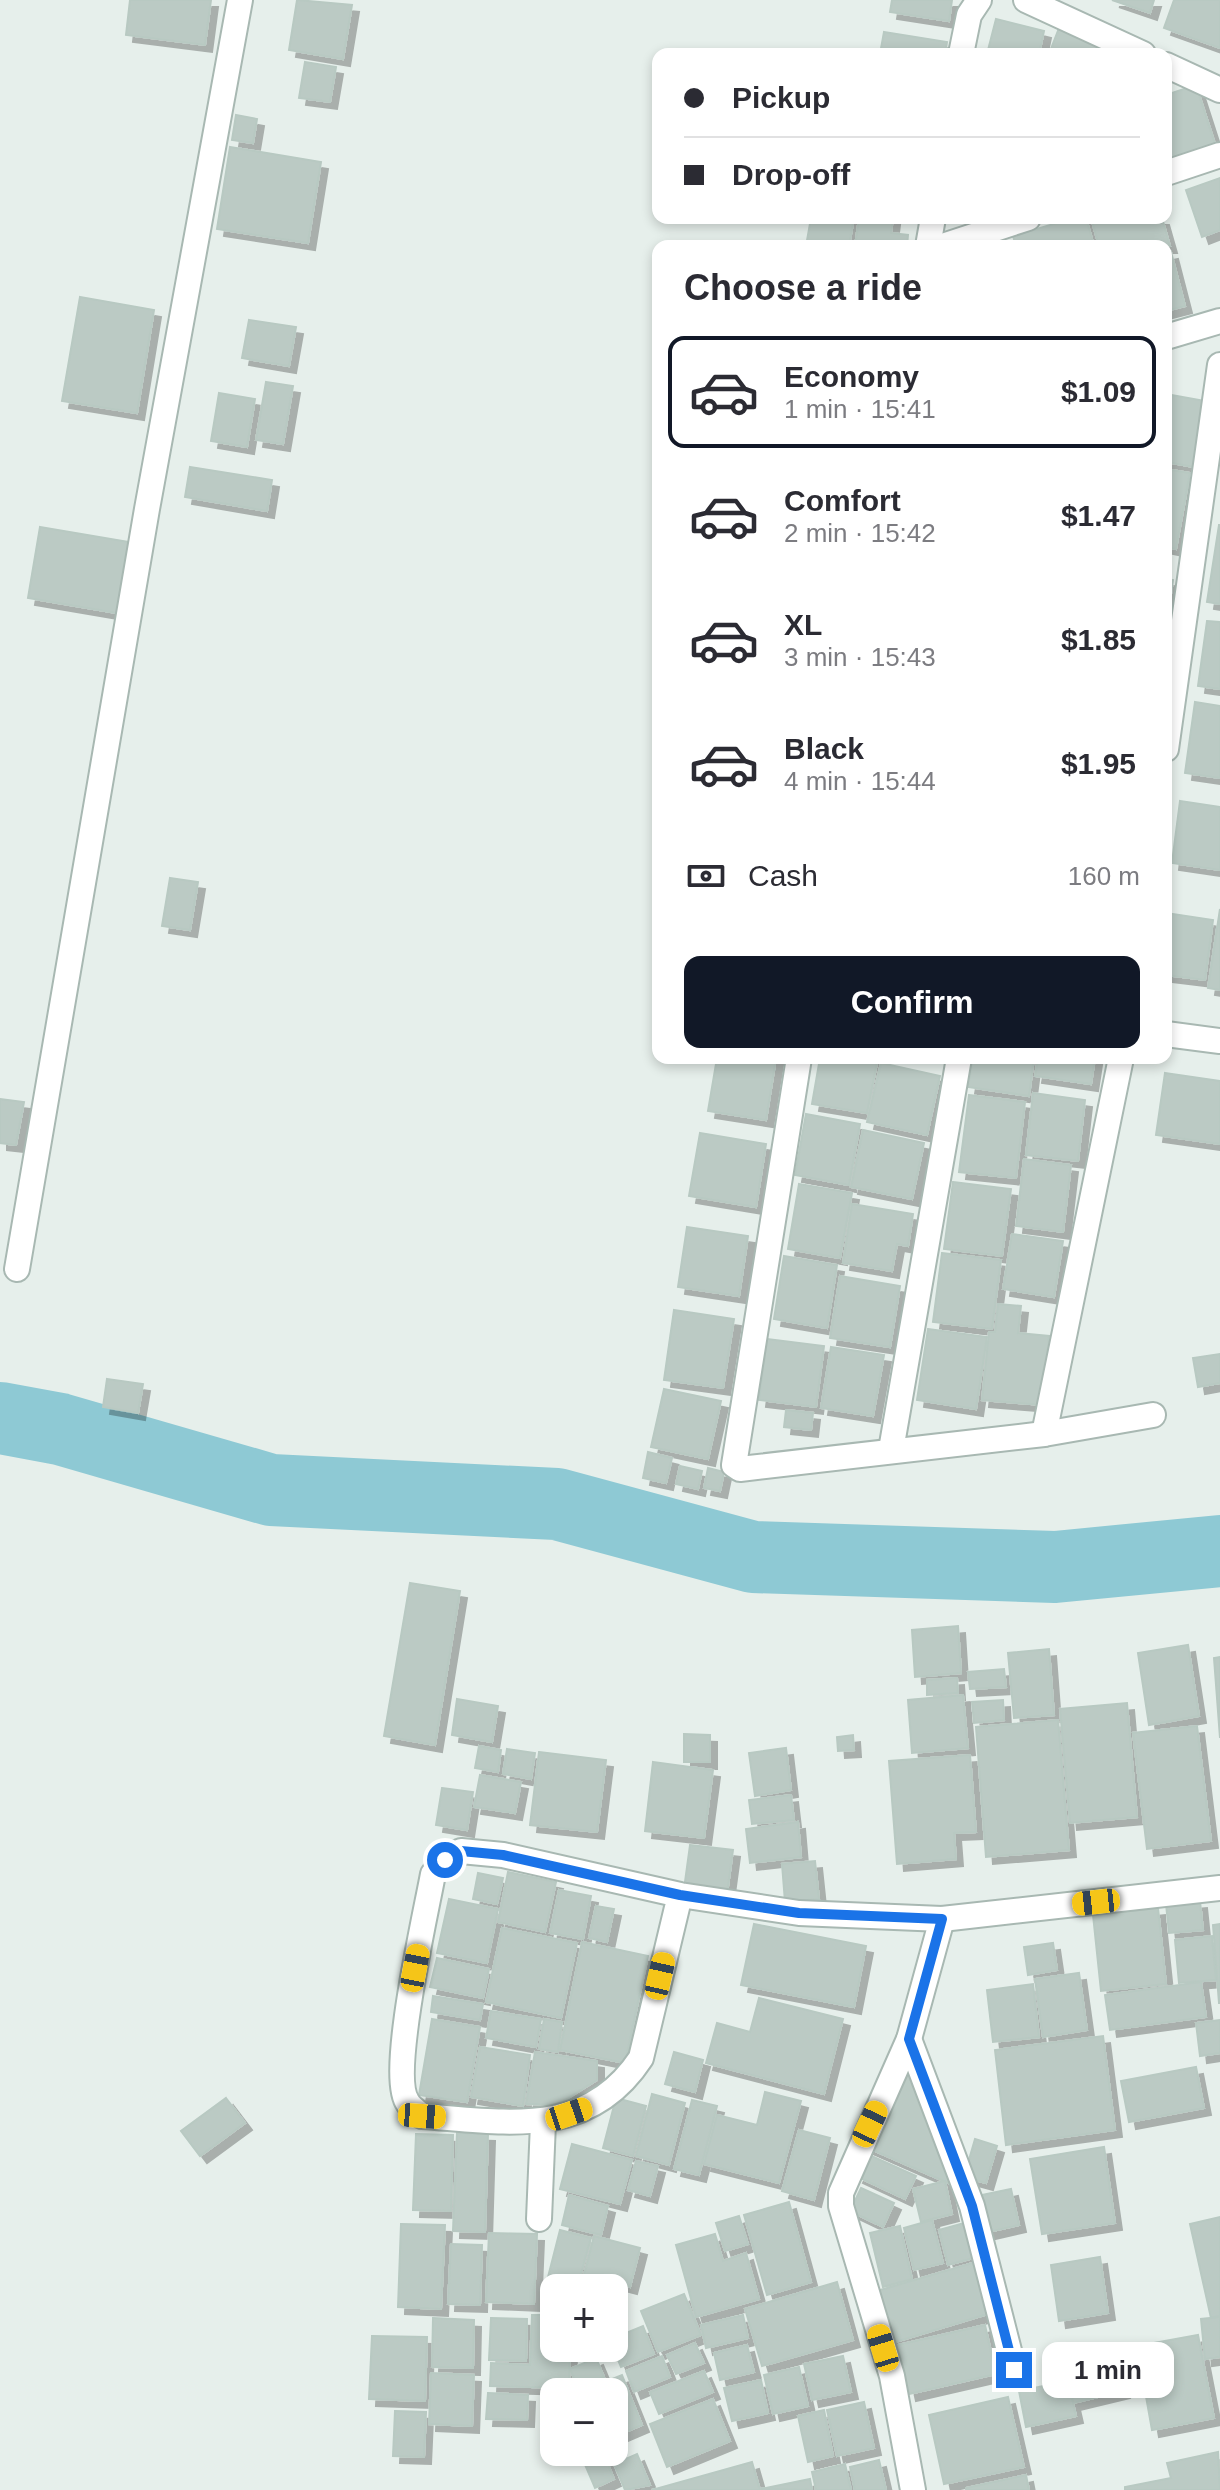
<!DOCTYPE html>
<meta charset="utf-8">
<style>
:root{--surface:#fff;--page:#f2f2f3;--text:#2b2b33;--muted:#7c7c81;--line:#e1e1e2;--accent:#111827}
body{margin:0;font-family:Helvetica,sans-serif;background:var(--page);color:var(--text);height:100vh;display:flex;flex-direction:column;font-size:30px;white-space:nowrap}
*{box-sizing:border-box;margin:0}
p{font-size:26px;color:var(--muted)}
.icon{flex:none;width:44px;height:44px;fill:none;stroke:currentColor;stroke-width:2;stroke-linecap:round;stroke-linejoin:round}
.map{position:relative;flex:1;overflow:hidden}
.drawer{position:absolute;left:652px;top:240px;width:520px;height:824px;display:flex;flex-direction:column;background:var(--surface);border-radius:16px;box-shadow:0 4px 12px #0003}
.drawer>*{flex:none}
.banner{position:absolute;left:652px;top:48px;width:520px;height:176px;border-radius:16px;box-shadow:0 4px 12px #0003;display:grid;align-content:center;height:176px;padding:0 32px;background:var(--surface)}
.buttons{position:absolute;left:540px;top:2274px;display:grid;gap:16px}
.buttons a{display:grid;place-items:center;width:88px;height:88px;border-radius:16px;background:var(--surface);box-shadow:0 4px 12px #0003;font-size:40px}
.end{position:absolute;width:36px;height:36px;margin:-18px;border:10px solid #1a73e8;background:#fff;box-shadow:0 0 0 4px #fff}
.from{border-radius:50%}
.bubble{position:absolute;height:56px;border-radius:16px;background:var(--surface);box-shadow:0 4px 12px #0003;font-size:26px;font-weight:600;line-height:56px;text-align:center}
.car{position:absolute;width:24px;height:48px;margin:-24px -12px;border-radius:10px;box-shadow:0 0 6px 2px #0007;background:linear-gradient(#f5c518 24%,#345 0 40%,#f5c518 0 76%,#345 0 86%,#f5c518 0)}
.banner b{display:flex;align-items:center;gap:28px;height:76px;font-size:30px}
.banner b+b{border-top:2px solid var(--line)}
.banner i{width:20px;height:20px;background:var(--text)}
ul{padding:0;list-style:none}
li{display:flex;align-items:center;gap:24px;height:112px;margin:0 16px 12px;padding:0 16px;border:4px solid transparent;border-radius:16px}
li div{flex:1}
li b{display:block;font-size:30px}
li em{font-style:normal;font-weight:600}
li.on{border-color:var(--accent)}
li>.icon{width:72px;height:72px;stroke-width:1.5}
h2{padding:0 32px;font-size:36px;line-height:96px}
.pay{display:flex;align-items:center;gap:20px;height:88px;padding:0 32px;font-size:30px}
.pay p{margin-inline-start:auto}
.primary-button{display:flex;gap:16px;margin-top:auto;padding:16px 32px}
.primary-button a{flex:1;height:92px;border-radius:16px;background:var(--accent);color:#fff;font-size:32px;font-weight:600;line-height:92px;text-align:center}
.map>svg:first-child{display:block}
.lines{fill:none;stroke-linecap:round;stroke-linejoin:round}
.river{stroke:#8ec9d4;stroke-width:72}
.building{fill:#bbcac4;stroke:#b8c9c2;stroke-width:2;filter:url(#shadow)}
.minor-casing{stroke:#a8b8b2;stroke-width:28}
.minor{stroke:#fff;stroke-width:24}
.route{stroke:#1a73e8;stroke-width:10}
</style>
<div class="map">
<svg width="1220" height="2490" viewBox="0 0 1220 2490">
<defs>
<filter id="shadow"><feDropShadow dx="7" dy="7" stdDeviation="0" flood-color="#0004"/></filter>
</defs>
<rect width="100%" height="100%" fill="#e6efeb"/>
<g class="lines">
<polyline class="river" points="0,1418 60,1429 271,1490 557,1504 753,1557 1055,1567 1220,1551"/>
</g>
<g class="building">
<polygon points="130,0 211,0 205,45 126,35"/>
<polygon points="297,0 352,5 343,59 289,50"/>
<polygon points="892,0 952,0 949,21 890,12"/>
<polygon points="1112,0 1154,0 1150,13"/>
<polygon points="1174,0 1220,0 1220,48 1164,28"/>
<polygon points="996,19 1044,31 1039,54 987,54"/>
<polygon points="1059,28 1118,53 1118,54 1049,54"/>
<polygon points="884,32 947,42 945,54 880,54"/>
<polygon points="305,62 336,67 330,102 299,98"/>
<polygon points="1196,85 1215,144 1166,161 1166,95"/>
<polygon points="236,115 257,119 253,143 232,140"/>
<polygon points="230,147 321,162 308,243 217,229"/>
<polygon points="1220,178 1220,230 1202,237 1186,190"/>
<polygon points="811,218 854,218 849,246 806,246"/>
<polygon points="859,218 893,218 891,233 908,235 907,246 855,246"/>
<polygon points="1074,218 1086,218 1094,246 1016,246 1013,236"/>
<polygon points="1091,218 1162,218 1170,246 1099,246"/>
<polygon points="1171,252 1185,306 1166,311 1166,253"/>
<polygon points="80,297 154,310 137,413 62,401"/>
<polygon points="249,320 296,327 289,366 242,358"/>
<polygon points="266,382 293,386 283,444 256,440"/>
<polygon points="219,393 255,399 247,447 211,441"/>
<polygon points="1166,394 1205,401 1194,467 1166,462"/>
<polygon points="190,467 272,480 267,511 185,497"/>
<polygon points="1166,469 1190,473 1176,549 1166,547"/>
<polygon points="1219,525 1220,525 1220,604 1207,602"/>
<polygon points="40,527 129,542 117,613 28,598"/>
<polygon points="1166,579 1173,580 1166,629"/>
<polygon points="1207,621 1220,622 1220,689 1198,686"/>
<polygon points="1195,702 1220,706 1220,778 1185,773"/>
<polygon points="1180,801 1220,807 1220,870 1172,863"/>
<polygon points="170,878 198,882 190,930 162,926"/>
<polygon points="1220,909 1220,990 1208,988"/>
<polygon points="1166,913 1213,920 1205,980 1166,975"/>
<polygon points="717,1058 776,1058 766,1120 708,1111"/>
<polygon points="820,1058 878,1058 867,1113 812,1104"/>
<polygon points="973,1058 1034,1058 1029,1096 968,1087"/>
<polygon points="1038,1058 1095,1058 1091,1084 1035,1076"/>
<polygon points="881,1063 940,1076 927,1135 867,1122"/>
<polygon points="1165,1073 1220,1081 1220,1144 1156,1135"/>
<polygon points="1033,1093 1085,1100 1078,1161 1026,1155"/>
<polygon points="969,1095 1025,1102 1016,1178 959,1172"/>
<polygon points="0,1099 24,1102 16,1145 0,1143"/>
<polygon points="806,1114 860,1124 849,1185 795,1175"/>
<polygon points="863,1130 924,1143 912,1199 851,1187"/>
<polygon points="700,1133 766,1144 756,1207 689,1196"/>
<polygon points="1024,1159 1071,1165 1063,1232 1016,1226"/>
<polygon points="953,1182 1011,1189 1002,1256 944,1249"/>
<polygon points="799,1184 852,1193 840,1258 788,1249"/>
<polygon points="852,1204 913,1214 908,1246 897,1244 892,1271 843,1263"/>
<polygon points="687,1227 748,1236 739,1296 678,1287"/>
<polygon points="1012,1234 1063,1241 1054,1297 1003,1289"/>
<polygon points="942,1253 1001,1260 992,1329 933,1322"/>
<polygon points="784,1256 837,1265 827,1328 774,1319"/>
<polygon points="840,1276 900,1286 890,1347 830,1338"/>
<polygon points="998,1304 1021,1306 1018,1333 1049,1336 1042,1405 982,1400 989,1332 995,1332"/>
<polygon points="674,1310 734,1319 723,1388 664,1380"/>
<polygon points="928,1329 987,1337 976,1409 917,1400"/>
<polygon points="767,1339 824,1346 816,1407 759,1400"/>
<polygon points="831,1347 884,1355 873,1416 821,1408"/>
<polygon points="1220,1354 1220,1383 1198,1387 1193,1358"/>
<polygon points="107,1379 143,1384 138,1413 103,1407"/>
<polygon points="664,1389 721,1401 708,1459 651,1447"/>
<polygon points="786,1410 813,1413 811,1430 784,1427"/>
<polygon points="648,1452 672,1458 666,1483 643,1478"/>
<polygon points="680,1466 702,1471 698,1489 676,1484"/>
<polygon points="708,1468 724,1472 720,1491 704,1488"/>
<polygon points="410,1583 460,1591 435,1745 384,1736"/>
<polygon points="958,1626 961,1673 915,1677 912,1630"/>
<polygon points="1188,1645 1199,1716 1149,1725 1138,1653"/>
<polygon points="1049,1649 1054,1715 1014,1718 1008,1653"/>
<polygon points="1220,1657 1220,1738 1214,1658"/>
<polygon points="1004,1669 1006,1687 970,1689 968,1672"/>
<polygon points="957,1678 958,1693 927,1695 927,1680"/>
<polygon points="963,1695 968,1748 912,1753 908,1700"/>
<polygon points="457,1699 498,1706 492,1742 452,1735"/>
<polygon points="1003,1700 1004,1720 974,1723 972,1702"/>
<polygon points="1127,1703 1137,1817 1070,1823 1060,1709"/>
<polygon points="1058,1720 1069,1850 986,1857 976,1727"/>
<polygon points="1197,1726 1211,1841 1147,1849 1133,1733"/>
<polygon points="684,1734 710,1735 710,1762 684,1762"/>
<polygon points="853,1735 854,1750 838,1751 837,1737"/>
<polygon points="479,1746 501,1750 498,1772 475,1768"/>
<polygon points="786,1748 791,1790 755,1796 749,1753"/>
<polygon points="507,1749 535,1753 531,1779 503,1774"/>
<polygon points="539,1752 606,1760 597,1832 530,1825"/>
<polygon points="970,1755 976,1832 954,1833 956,1859 897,1864 889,1761"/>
<polygon points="653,1762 713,1770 704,1838 645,1831"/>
<polygon points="480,1775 521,1782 515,1813 474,1807"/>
<polygon points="442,1788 473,1792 467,1830 436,1825"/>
<polygon points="791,1795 794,1820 752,1824 749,1800"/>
<polygon points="798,1822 801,1857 750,1863 746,1829"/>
<polygon points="690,1845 733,1850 727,1894 684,1889"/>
<polygon points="815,1861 819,1899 785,1902 782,1864"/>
<polygon points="508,1872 556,1882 545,1932 498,1922"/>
<polygon points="478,1873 503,1878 497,1904 473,1899"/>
<polygon points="559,1890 591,1896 583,1939 550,1933"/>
<polygon points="449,1899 498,1909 487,1963 437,1953"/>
<polygon points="1200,1901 1203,1930 1169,1933 1166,1904"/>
<polygon points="596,1906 614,1909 607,1942 589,1938"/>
<polygon points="1158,1908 1166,1984 1101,1991 1093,1915"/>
<polygon points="754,1924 866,1946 854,2007 741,1985"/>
<polygon points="1220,1924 1220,2003 1219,2003 1213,1925"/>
<polygon points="502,1928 577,1943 561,2018 486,2002"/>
<polygon points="1212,1936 1216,1980 1179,1983 1175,1940"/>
<polygon points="582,1942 648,1956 625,2063 560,2050"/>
<polygon points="1053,1943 1057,1970 1028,1975 1024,1947"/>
<polygon points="437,1958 489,1969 483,1998 430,1987"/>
<polygon points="1079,1973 1087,2030 1043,2037 1035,1979"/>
<polygon points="1201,1982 1206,2017 1110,2030 1105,1995"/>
<polygon points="1033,1984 1039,2037 993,2042 987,1990"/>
<polygon points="433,1996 483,2004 480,2020 431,2012"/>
<polygon points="759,1998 843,2019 824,2094 706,2063 717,2023 750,2032"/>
<polygon points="491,2011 541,2019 536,2047 486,2038"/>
<polygon points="432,2019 480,2027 467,2102 419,2095"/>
<polygon points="544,2019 562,2022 558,2052 539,2049"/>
<polygon points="1220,2020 1220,2053 1200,2056 1196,2023"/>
<polygon points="1103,2036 1115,2130 1006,2145 995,2050"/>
<polygon points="480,2047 530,2055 523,2106 471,2097"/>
<polygon points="535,2052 597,2061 597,2080 557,2105 526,2104"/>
<polygon points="674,2052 703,2060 695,2092 665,2084"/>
<polygon points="910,2063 962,2189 866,2147"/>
<polygon points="1196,2067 1204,2108 1129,2122 1121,2081"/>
<polygon points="765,2092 801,2101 779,2183 704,2164 717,2115 757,2125"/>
<polygon points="652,2094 685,2103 669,2165 636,2156"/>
<polygon points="226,2098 245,2123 200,2156 181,2131"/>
<polygon points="616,2098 646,2106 633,2156 603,2148"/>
<polygon points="692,2100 717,2106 699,2175 674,2169"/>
<polygon points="799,2130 830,2138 814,2200 782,2191"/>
<polygon points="457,2133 488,2134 485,2232 453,2231"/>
<polygon points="416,2134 453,2135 451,2211 413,2210"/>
<polygon points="975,2139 997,2146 986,2183 964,2177"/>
<polygon points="572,2144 632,2160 620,2204 560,2189"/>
<polygon points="1104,2147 1115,2223 1042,2234 1030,2159"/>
<polygon points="867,2154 916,2176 905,2199 856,2176"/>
<polygon points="636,2161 658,2166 650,2196 628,2190"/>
<polygon points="945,2181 952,2214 921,2222 913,2189"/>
<polygon points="861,2188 894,2203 883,2227 850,2211"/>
<polygon points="1011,2189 1019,2225 984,2233 977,2196"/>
<polygon points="569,2195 608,2206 601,2235 562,2225"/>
<polygon points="789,2202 811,2282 767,2295 744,2215"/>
<polygon points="739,2216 748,2244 725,2251 716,2223"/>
<polygon points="1220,2217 1220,2316 1211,2318 1190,2224"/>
<polygon points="932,2220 943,2263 914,2270 904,2228"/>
<polygon points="968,2222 977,2257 948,2265 939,2230"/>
<polygon points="401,2224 445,2225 441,2309 398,2307"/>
<polygon points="900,2226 912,2279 883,2287 870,2233"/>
<polygon points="560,2230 591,2238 577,2288 547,2281"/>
<polygon points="489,2233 537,2234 534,2304 486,2302"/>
<polygon points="715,2234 723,2261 746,2253 759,2299 696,2317 676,2245"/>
<polygon points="594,2236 640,2248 630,2287 584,2275"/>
<polygon points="451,2244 482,2245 480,2305 448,2304"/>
<polygon points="1100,2257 1108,2313 1059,2321 1051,2265"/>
<polygon points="976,2262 991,2313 892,2343 877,2291"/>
<polygon points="837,2282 853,2340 762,2366 745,2309"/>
<polygon points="684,2294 701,2335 658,2352 641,2311"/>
<polygon points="532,2315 554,2315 554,2348 570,2348 569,2388 490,2386 491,2363 530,2365"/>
<polygon points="743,2315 748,2338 706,2348 701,2325"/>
<polygon points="1220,2317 1220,2357 1205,2359 1201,2319"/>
<polygon points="433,2318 474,2320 473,2368 432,2367"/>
<polygon points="491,2318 527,2319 526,2361 489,2360"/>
<polygon points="985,2325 996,2374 909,2394 898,2345"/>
<polygon points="643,2326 654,2354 621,2367 613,2348 614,2338"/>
<polygon points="1198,2335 1214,2418 1152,2430 1137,2346"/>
<polygon points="372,2336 427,2337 425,2401 369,2399"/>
<polygon points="695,2343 704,2363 676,2374 667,2355"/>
<polygon points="747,2345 754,2372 720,2380 714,2353"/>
<polygon points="1115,2355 1123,2391 1073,2403 1065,2367"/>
<polygon points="662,2356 670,2377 634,2392 626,2371"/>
<polygon points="843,2356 851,2392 812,2400 804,2364"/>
<polygon points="596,2358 604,2377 578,2388 570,2369"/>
<polygon points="799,2367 808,2406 773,2414 764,2375"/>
<polygon points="704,2371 713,2392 659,2414 650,2392"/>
<polygon points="431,2373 474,2375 472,2426 429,2424"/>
<polygon points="622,2375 642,2425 614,2437 614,2392 580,2392"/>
<polygon points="761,2380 768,2413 732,2421 724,2388"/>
<polygon points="1068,2381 1076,2416 1026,2427 1019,2391"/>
<polygon points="488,2393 528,2395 527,2420 486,2419"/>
<polygon points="1008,2397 1024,2467 944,2484 929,2415"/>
<polygon points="713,2399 730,2441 667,2467 650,2424"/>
<polygon points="864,2402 874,2448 837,2456 827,2410"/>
<polygon points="824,2410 833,2456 808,2462 798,2416"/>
<polygon points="395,2411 426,2412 424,2457 393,2456"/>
<polygon points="603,2452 614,2479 595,2488 580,2453"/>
<polygon points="1218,2452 1220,2490 1125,2490 1125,2487 1171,2478 1167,2463"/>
<polygon points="637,2454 650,2485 625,2490 614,2464"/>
<polygon points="879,2460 886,2490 855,2490 850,2467"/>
<polygon points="752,2462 760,2490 652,2490"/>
<polygon points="845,2464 851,2490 816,2490 812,2472"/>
<polygon points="1026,2475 1029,2490 966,2490 966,2488"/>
<polygon points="810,2479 812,2490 761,2489"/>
</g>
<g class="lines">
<defs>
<g id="minor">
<polyline points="1026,0 1143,54"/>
<polyline points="961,54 969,15 979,0"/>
<polyline points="1166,65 1220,90"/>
<polyline points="1166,173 1220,155"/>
<polyline points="928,246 933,218"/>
<polyline points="943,246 1028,218"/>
<polyline points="1166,337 1220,321"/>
<polyline points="1166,749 1220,365"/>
<polyline points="1166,1034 1220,1041"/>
<polyline points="799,1058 734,1465 740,1469 1044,1434 1153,1415"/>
<polyline points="17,1269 147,509 240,0"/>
<polyline points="1044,1434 1121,1058"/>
<polyline points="891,1450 959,1058"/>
<path d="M680,1895L641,2058C588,2139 506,2122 422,2116C418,2112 411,2108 408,2103C388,2076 426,1913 433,1874L445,1860L461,1851L503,1855L680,1895L799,1913L942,1919L1220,1888"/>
<polyline points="909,2039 972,2206 1014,2370"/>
<polyline points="539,2219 543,2123"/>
<polyline points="913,2490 892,2376 841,2206 841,2193 909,2039 942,1919"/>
</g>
</defs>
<use href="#minor" class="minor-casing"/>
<use href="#minor" class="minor"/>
</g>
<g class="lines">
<polyline class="route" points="445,1860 461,1851 503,1855 680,1895 799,1913 942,1919 909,2039 972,2206 1014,2370"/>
</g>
</svg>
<div class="buttons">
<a>+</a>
<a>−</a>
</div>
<i class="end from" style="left:445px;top:1860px"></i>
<i class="end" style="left:1014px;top:2370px"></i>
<div class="bubble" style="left:1042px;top:2342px;width:132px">1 min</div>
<i class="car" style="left:1096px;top:1902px;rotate:264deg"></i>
<i class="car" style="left:415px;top:1968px;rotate:11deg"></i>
<i class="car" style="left:660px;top:1976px;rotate:13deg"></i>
<i class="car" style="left:569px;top:2114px;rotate:71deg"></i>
<i class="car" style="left:422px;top:2116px;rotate:94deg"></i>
<i class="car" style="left:870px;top:2124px;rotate:25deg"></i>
<i class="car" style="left:883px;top:2348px;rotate:343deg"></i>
<div class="banner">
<b><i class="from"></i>Pickup</b>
<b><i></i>Drop-off</b>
</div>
<section class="drawer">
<h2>Choose a ride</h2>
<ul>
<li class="on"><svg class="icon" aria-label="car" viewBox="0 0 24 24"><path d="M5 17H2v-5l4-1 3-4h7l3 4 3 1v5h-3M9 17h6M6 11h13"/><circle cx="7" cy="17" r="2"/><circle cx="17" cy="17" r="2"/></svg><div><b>Economy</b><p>1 min · 15:41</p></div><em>$1.09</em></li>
<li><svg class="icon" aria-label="car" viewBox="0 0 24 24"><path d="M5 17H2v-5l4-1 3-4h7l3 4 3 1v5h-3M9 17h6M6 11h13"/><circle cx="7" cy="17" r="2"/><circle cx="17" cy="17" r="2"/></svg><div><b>Comfort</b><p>2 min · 15:42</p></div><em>$1.47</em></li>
<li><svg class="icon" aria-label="car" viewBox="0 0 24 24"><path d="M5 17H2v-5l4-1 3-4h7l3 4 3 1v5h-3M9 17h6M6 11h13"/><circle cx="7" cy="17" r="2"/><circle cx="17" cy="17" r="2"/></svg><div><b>XL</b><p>3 min · 15:43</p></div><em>$1.85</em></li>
<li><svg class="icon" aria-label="car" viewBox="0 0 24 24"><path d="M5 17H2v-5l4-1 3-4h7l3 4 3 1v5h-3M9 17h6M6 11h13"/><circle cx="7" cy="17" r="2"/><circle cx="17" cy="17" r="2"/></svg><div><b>Black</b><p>4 min · 15:44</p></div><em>$1.95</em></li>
</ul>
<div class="pay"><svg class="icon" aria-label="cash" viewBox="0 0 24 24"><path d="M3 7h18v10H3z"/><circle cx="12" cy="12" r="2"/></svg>Cash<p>160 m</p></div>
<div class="primary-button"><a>Confirm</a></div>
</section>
</div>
